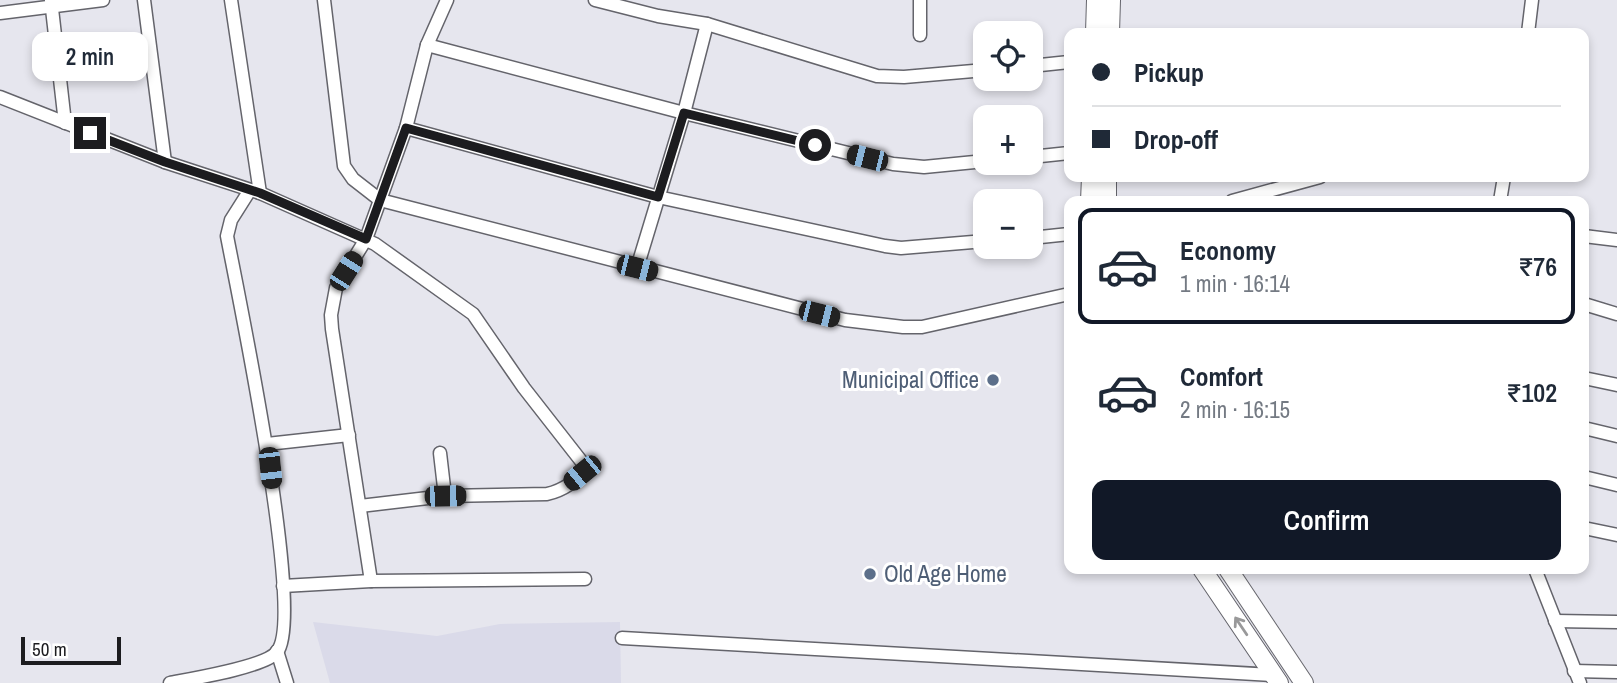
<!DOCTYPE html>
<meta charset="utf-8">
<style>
:root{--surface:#fff;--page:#f2f2f3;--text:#1f2937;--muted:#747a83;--line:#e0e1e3;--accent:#111827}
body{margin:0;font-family:"Archivo Narrow",sans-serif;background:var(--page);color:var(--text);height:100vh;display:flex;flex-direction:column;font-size:26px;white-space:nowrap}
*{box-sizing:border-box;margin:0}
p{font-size:23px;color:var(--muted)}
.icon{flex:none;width:38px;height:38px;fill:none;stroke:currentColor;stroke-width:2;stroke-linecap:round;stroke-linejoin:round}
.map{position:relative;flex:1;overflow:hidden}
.drawer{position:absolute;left:1064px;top:196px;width:525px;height:378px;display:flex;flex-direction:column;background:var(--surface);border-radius:14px;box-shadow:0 4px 10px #0003}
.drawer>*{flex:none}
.top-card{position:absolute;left:1064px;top:28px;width:525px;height:154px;border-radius:14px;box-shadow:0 4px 10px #0003;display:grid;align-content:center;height:154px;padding:0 28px;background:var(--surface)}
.tools{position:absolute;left:973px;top:21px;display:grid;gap:14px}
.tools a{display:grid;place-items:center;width:70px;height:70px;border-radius:14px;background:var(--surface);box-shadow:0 4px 10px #0003;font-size:35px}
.scale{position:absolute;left:21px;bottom:18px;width:100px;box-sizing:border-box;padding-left:7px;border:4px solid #1c1c1f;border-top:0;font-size:19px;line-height:24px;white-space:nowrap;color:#1c1c1f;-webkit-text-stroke:5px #fff;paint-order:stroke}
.end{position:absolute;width:32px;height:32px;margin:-16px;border:9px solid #1c1c1f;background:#fff;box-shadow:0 0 0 4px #fff}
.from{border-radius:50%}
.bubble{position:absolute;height:49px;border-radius:14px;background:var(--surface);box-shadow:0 4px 10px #0003;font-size:23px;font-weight:600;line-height:49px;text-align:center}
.car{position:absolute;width:21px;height:42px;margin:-21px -10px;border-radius:9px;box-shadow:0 0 5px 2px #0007;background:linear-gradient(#222 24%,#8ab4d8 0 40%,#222 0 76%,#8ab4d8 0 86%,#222 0)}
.top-card b{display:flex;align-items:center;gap:24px;height:66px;font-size:26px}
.top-card b+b{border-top:2px solid var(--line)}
.top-card i{width:18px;height:18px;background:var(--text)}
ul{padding:12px 0 0;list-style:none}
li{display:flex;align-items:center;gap:21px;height:116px;margin:0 14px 10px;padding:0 14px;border:4px solid transparent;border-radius:14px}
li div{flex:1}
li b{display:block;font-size:26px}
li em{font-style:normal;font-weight:600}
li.active{border-color:var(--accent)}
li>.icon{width:63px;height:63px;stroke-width:1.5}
.primary-button{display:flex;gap:14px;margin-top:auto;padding:14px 28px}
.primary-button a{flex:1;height:80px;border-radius:14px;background:var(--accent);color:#fff;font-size:28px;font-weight:600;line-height:80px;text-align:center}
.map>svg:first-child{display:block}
.built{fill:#dadae9}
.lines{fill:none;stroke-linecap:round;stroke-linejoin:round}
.street-casing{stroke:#64646b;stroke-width:15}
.secondary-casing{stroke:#64646b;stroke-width:20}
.street{stroke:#fff;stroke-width:12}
.secondary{stroke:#fff;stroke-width:18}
.oneway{stroke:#99999a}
.route{stroke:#1c1c1f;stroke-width:9}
.service-dot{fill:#5c6f8a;stroke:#fff;stroke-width:2.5}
.labels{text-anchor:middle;stroke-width:6;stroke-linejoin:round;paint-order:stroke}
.service-label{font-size:23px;fill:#4e5e75;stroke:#fff;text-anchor:end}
</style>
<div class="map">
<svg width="1617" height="683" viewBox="0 0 1617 683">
<rect width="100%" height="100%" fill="#e6e6ee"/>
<polygon class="built" points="313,622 437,636 500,624 620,622 621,683 330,683"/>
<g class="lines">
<defs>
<g id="street">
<polyline points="51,0 65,123"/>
<polyline points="144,0 165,162"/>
<polyline points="231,0 260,193"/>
<polyline points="324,0 344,166 353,179 380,200 845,320 903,327 922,327 1069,294"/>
<polyline points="595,0 658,16 707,24 877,76 904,77 985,70"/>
<polyline points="0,13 103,0"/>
<polyline points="1528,33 1532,0"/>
<polyline points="920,35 920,0"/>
<polyline points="427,45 684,113 893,164 924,167 985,161"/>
<polyline points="1031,66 1069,62"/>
<path d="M0,97L165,162L260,193L375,244L473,314L524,388L585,466C581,480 561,491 547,494L445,496L360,506"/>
<polyline points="406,128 658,197 885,246 901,248 985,241"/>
<polyline points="1031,157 1069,153"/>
<polyline points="1232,201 1320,177"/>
<polyline points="1500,201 1504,177"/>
<polyline points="1584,236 1617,240"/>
<polyline points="1031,238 1069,234"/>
<polyline points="637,268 684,113 707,24"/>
<polyline points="1584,304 1617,314"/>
<polyline points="1584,378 1617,385"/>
<polyline points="1584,428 1617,436"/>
<polyline points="267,444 349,435"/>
<polyline points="440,453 445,496"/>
<polyline points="1584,477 1617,485"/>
<polyline points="1584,528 1617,535"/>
<polyline points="1535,569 1580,683"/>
<polyline points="371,581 332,329 331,315 336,288 366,239 406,128 427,45 447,0"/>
<polyline points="283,586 371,581 585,579"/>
<polyline points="1555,621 1617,622"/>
<polyline points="622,638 1274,675"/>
<polyline points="277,651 287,683"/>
<polyline points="1574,671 1617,672"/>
<path d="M170,683C191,679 265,667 277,652C306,617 238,294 227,236L231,220L250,190"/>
</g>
<g id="secondary">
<polyline points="1095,33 1096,0"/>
<polyline points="1110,33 1111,0"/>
<polyline points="1090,201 1091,177"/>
<polyline points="1107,201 1107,177"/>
<polyline points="1202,569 1279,683"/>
<polyline points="1228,569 1304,683"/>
</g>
</defs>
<use href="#street" class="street-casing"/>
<use href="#secondary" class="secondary-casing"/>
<use href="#street" class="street"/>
<use href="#secondary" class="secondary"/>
</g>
<defs><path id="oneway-shaft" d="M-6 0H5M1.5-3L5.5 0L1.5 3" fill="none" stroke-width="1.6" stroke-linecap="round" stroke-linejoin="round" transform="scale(1.75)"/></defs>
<use class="oneway" href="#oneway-shaft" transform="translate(1241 626) rotate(-124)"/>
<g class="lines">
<polyline class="route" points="90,133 165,162 260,193 366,239 406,128 658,197 684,113 815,145"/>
</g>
<g class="service-dot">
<circle cx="993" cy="380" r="7"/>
<circle cx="870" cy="574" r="7"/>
</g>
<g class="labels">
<g class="service-label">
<text x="979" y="388">Municipal Office</text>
<text x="884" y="582" text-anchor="start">Old Age Home</text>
</g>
</g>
</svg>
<div class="tools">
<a><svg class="icon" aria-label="locate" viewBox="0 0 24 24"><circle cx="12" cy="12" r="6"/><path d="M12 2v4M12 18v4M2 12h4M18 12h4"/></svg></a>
<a>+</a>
<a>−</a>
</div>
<div class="scale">50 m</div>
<i class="end from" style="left:815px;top:145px"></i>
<i class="end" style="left:90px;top:133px"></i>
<div class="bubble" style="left:32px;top:32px;width:116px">2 min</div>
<i class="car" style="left:867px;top:158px;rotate:284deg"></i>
<i class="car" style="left:637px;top:268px;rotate:104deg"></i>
<i class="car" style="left:346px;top:271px;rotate:32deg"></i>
<i class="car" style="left:819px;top:314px;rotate:104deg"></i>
<i class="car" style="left:270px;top:468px;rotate:174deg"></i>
<i class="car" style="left:582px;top:473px;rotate:231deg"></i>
<i class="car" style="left:445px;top:496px;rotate:89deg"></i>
<div class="top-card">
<b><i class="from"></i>Pickup</b>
<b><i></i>Drop-off</b>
</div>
<section class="drawer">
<ul>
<li class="active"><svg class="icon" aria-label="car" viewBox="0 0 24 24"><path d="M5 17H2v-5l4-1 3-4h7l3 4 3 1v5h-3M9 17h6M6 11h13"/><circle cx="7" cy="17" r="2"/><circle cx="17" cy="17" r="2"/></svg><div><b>Economy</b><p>1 min · 16:14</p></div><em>₹76</em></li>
<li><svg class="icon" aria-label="car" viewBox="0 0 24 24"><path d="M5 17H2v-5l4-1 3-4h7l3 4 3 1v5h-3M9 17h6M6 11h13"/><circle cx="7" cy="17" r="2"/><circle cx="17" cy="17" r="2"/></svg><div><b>Comfort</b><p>2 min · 16:15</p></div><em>₹102</em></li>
</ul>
<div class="primary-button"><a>Confirm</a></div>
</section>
</div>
